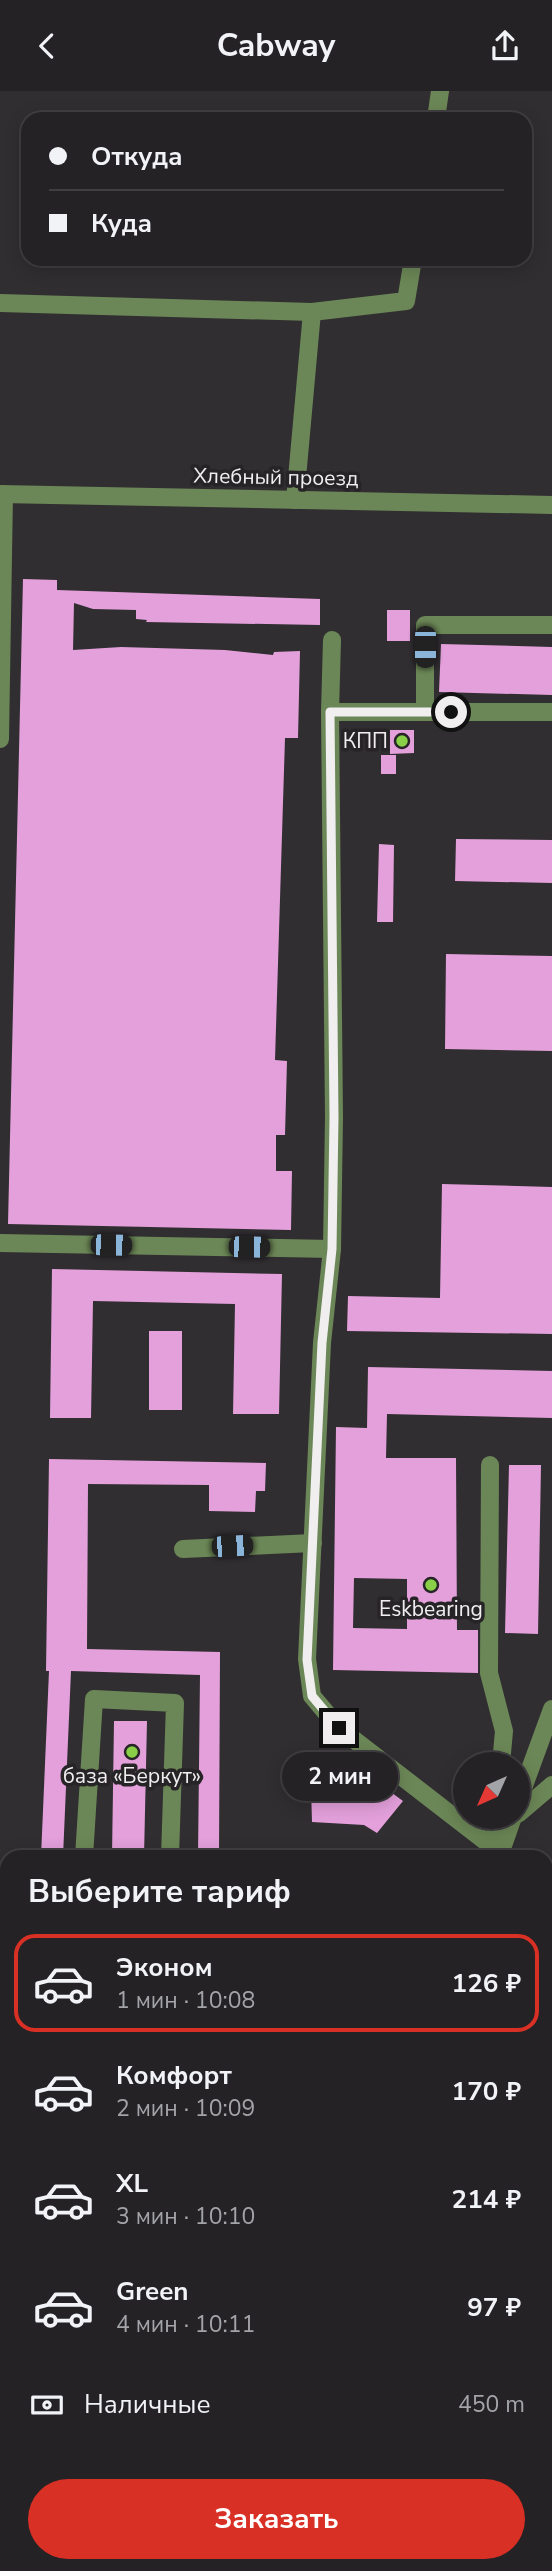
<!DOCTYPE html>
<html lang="ru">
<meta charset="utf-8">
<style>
:root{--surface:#252225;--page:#312f32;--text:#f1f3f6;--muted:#a3a4a7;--line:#423f42;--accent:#d93025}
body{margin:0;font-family:"Nunito Sans",sans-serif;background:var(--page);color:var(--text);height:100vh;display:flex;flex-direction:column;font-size:26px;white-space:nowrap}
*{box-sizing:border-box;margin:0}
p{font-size:23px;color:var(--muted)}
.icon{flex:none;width:38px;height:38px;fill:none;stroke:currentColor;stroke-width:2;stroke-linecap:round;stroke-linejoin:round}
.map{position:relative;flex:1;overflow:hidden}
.drawer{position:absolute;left:0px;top:1759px;width:553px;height:723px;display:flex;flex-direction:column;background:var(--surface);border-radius:21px 21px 0 0;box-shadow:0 4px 18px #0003,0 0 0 2px var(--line)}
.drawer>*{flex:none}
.guide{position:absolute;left:21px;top:21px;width:511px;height:154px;border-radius:21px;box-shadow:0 4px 18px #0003,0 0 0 2px var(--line);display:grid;align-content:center;height:154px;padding:0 28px;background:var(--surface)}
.needle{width:46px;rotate:225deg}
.fabs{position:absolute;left:453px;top:1661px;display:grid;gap:14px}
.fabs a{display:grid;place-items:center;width:77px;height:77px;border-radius:50%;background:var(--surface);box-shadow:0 4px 18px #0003,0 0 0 2px var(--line);font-size:35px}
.end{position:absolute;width:32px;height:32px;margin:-16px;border:9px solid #f0eeef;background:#111;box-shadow:0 0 0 4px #111}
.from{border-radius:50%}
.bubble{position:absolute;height:49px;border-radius:24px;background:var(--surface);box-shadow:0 4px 18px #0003,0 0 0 2px var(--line);font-size:23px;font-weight:700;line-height:49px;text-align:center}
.car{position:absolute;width:21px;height:42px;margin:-21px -10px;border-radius:9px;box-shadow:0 0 5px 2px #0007;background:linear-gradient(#222 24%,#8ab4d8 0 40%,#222 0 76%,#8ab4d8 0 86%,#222 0)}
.guide b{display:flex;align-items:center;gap:24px;height:66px;font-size:26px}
.guide b+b{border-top:2px solid var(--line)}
.guide i{width:18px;height:18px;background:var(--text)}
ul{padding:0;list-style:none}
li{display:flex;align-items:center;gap:21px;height:98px;margin:0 14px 10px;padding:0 14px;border:4px solid transparent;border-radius:21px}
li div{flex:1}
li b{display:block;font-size:26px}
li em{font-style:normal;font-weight:700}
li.active{border-color:var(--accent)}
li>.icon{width:63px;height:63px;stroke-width:1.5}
h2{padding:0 28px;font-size:32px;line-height:84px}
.pay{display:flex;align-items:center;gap:18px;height:77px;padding:0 28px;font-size:26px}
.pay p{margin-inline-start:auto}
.primary-button{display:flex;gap:14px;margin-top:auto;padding:14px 28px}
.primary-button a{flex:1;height:80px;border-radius:42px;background:var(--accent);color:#fff;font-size:28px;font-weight:700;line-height:80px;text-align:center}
header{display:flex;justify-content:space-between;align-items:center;height:91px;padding:0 28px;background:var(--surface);font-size:32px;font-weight:700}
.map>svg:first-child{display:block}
.building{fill:#e3a0db;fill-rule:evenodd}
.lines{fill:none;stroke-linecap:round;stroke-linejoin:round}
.path{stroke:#969496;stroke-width:3.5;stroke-dasharray:3.5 3.5;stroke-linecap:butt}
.minor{stroke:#6c8757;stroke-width:18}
.major{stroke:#a6df79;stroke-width:18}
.tram{stroke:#9b999b;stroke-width:2}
.route{stroke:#f0eeef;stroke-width:9}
.poi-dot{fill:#89cf48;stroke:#272427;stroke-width:2.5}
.labels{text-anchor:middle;stroke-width:7;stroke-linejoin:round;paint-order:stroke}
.street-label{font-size:21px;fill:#f0eeef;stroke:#272427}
.poi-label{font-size:21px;fill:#f0eeef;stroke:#272427}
</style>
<header><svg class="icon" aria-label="back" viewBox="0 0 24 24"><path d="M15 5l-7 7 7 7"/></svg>Cabway<svg class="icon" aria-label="share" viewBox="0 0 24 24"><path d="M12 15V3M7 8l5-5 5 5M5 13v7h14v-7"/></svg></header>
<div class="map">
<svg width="552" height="2480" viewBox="0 0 552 2480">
<rect width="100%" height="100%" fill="#312e31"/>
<g class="building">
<polygon points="23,488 57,489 57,499 320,508 320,534 146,531 147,529 136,528 136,519 93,518 74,512 73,559 121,556 225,559 273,564 274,561 300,560 298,647 285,647 275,969 287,970 285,1044 276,1044 276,1080 292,1080 291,1139 8,1133"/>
<rect x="387" y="519" width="23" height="31"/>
<polygon points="441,553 552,556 552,604 439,601"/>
<polygon points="390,639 414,639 414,662 390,663"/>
<rect x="381" y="664" width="15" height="19"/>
<polygon points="456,748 552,749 552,792 455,790"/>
<polygon points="379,753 394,754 393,831 377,831"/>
<polygon points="446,863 552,865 552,960 445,958"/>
<polygon points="442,1093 552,1096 552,1243 347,1240 348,1205 440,1207"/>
<polygon points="52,1178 282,1183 279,1323 233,1323 235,1213 93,1210 91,1327 50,1327"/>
<rect x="149" y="1240" width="33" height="79"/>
<path d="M368,1276L552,1280V1327L387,1323L386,1367H456L457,1539H478V1582L333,1579L336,1336L367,1337ZM354,1487L407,1488V1538L353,1537Z"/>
<polygon points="49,1368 266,1372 265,1400 256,1400 255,1421 209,1420 209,1394 88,1393 87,1558 220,1561 219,1766 198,1766 200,1584 71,1580 63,1766 41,1766 49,1580 46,1580"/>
<polygon points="509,1374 541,1374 538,1543 505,1542"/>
<polygon points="114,1630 147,1630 144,1766 112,1766"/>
<polygon points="336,1661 403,1710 377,1742 364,1734 312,1731 311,1698"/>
</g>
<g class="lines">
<polyline class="path" points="546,2287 552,2284"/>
<g class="minor">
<polyline points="436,28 440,0"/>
<polyline points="0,212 312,221 406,210 413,168"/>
<polyline points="0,403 552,414"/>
<polyline points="295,409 312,221"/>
<polyline points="332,549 330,621 334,1026 332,1158 322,1252 307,1568 312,1605 339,1637 494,1757 493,1766"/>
<polyline points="330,621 552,621"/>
<polyline points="425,621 425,534 552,534"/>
<polyline points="0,648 4,403"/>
<polyline points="0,1152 332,1158"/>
<polyline points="490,1374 489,1582 504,1640 501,1673"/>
<polyline points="183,1458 313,1452"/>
<polyline points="518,1711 552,1618"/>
<polyline points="518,1723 552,1694"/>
<polyline points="494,1757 497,1726"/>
<polyline points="84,1766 94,1608 175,1612 170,1766"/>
<polyline points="499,1766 513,1726"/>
<polyline points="546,1897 552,1900"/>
<polyline points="0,2191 7,2198"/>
<polyline points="0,2239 7,2238"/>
<polyline points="546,2403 552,2407"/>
<polyline points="0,2453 7,2453"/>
<polyline points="370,2474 378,2474"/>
<polyline points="423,2474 443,2480"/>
<polyline points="341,2480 341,2474"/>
</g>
<g class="major">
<polyline points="0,2025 7,2025"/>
<polyline points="546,2036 552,2036"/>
<polyline points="0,2077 7,2077"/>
<polyline points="546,2087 552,2087"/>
</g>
<g class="tram">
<polyline points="0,2157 7,2157"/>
<polyline points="546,2158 552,2158"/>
</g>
</g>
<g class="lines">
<polyline class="route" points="339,1637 312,1605 307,1569 322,1252 332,1158 334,1026 330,621 451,621"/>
</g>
<g class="poi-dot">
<circle cx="402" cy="650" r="7"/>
<circle cx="431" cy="1494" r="7"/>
<circle cx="132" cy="1661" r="7"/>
</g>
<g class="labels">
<g class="street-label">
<text transform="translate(276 386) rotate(1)" y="7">Хлебный проезд</text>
</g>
<g class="poi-label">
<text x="388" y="657" text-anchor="end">КПП</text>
<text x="431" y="1525">Eskbearing</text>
<text x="132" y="1692">база «Беркут»</text>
</g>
</g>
</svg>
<div class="fabs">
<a><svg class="needle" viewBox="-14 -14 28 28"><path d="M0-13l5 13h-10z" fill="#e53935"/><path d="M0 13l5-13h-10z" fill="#a3a4a7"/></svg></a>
</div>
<i class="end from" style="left:451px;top:621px"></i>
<i class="end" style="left:339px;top:1637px"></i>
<div class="bubble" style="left:282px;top:1661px;width:116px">2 мин</div>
<i class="car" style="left:425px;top:556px;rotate:180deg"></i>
<i class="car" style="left:111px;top:1154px;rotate:91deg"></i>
<i class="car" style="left:249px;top:1156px;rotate:91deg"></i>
<i class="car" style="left:232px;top:1455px;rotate:87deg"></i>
<div class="guide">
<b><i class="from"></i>Откуда</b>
<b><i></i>Куда</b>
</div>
<section class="drawer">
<h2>Выберите тариф</h2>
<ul>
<li class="active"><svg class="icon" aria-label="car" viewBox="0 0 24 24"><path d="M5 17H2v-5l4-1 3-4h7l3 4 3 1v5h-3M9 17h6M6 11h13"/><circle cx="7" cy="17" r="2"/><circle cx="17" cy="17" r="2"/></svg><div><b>Эконом</b><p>1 мин · 10:08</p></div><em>126 ₽</em></li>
<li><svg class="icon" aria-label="car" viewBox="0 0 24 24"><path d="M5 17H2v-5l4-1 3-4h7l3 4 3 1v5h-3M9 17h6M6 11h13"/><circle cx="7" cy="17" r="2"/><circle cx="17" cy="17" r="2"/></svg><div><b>Комфорт</b><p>2 мин · 10:09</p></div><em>170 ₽</em></li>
<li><svg class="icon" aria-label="car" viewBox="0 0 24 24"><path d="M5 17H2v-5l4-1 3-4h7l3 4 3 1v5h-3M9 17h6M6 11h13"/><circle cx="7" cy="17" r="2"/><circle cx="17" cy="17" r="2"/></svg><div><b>XL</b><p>3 мин · 10:10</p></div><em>214 ₽</em></li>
<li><svg class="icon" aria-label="car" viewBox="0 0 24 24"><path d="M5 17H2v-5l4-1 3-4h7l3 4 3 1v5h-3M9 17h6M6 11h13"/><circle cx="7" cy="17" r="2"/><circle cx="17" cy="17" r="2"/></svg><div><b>Green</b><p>4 мин · 10:11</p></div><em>97 ₽</em></li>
</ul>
<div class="pay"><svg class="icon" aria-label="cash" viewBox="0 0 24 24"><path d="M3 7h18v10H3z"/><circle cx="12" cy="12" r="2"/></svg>Наличные<p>450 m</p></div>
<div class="primary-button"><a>Заказать</a></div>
</section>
</div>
